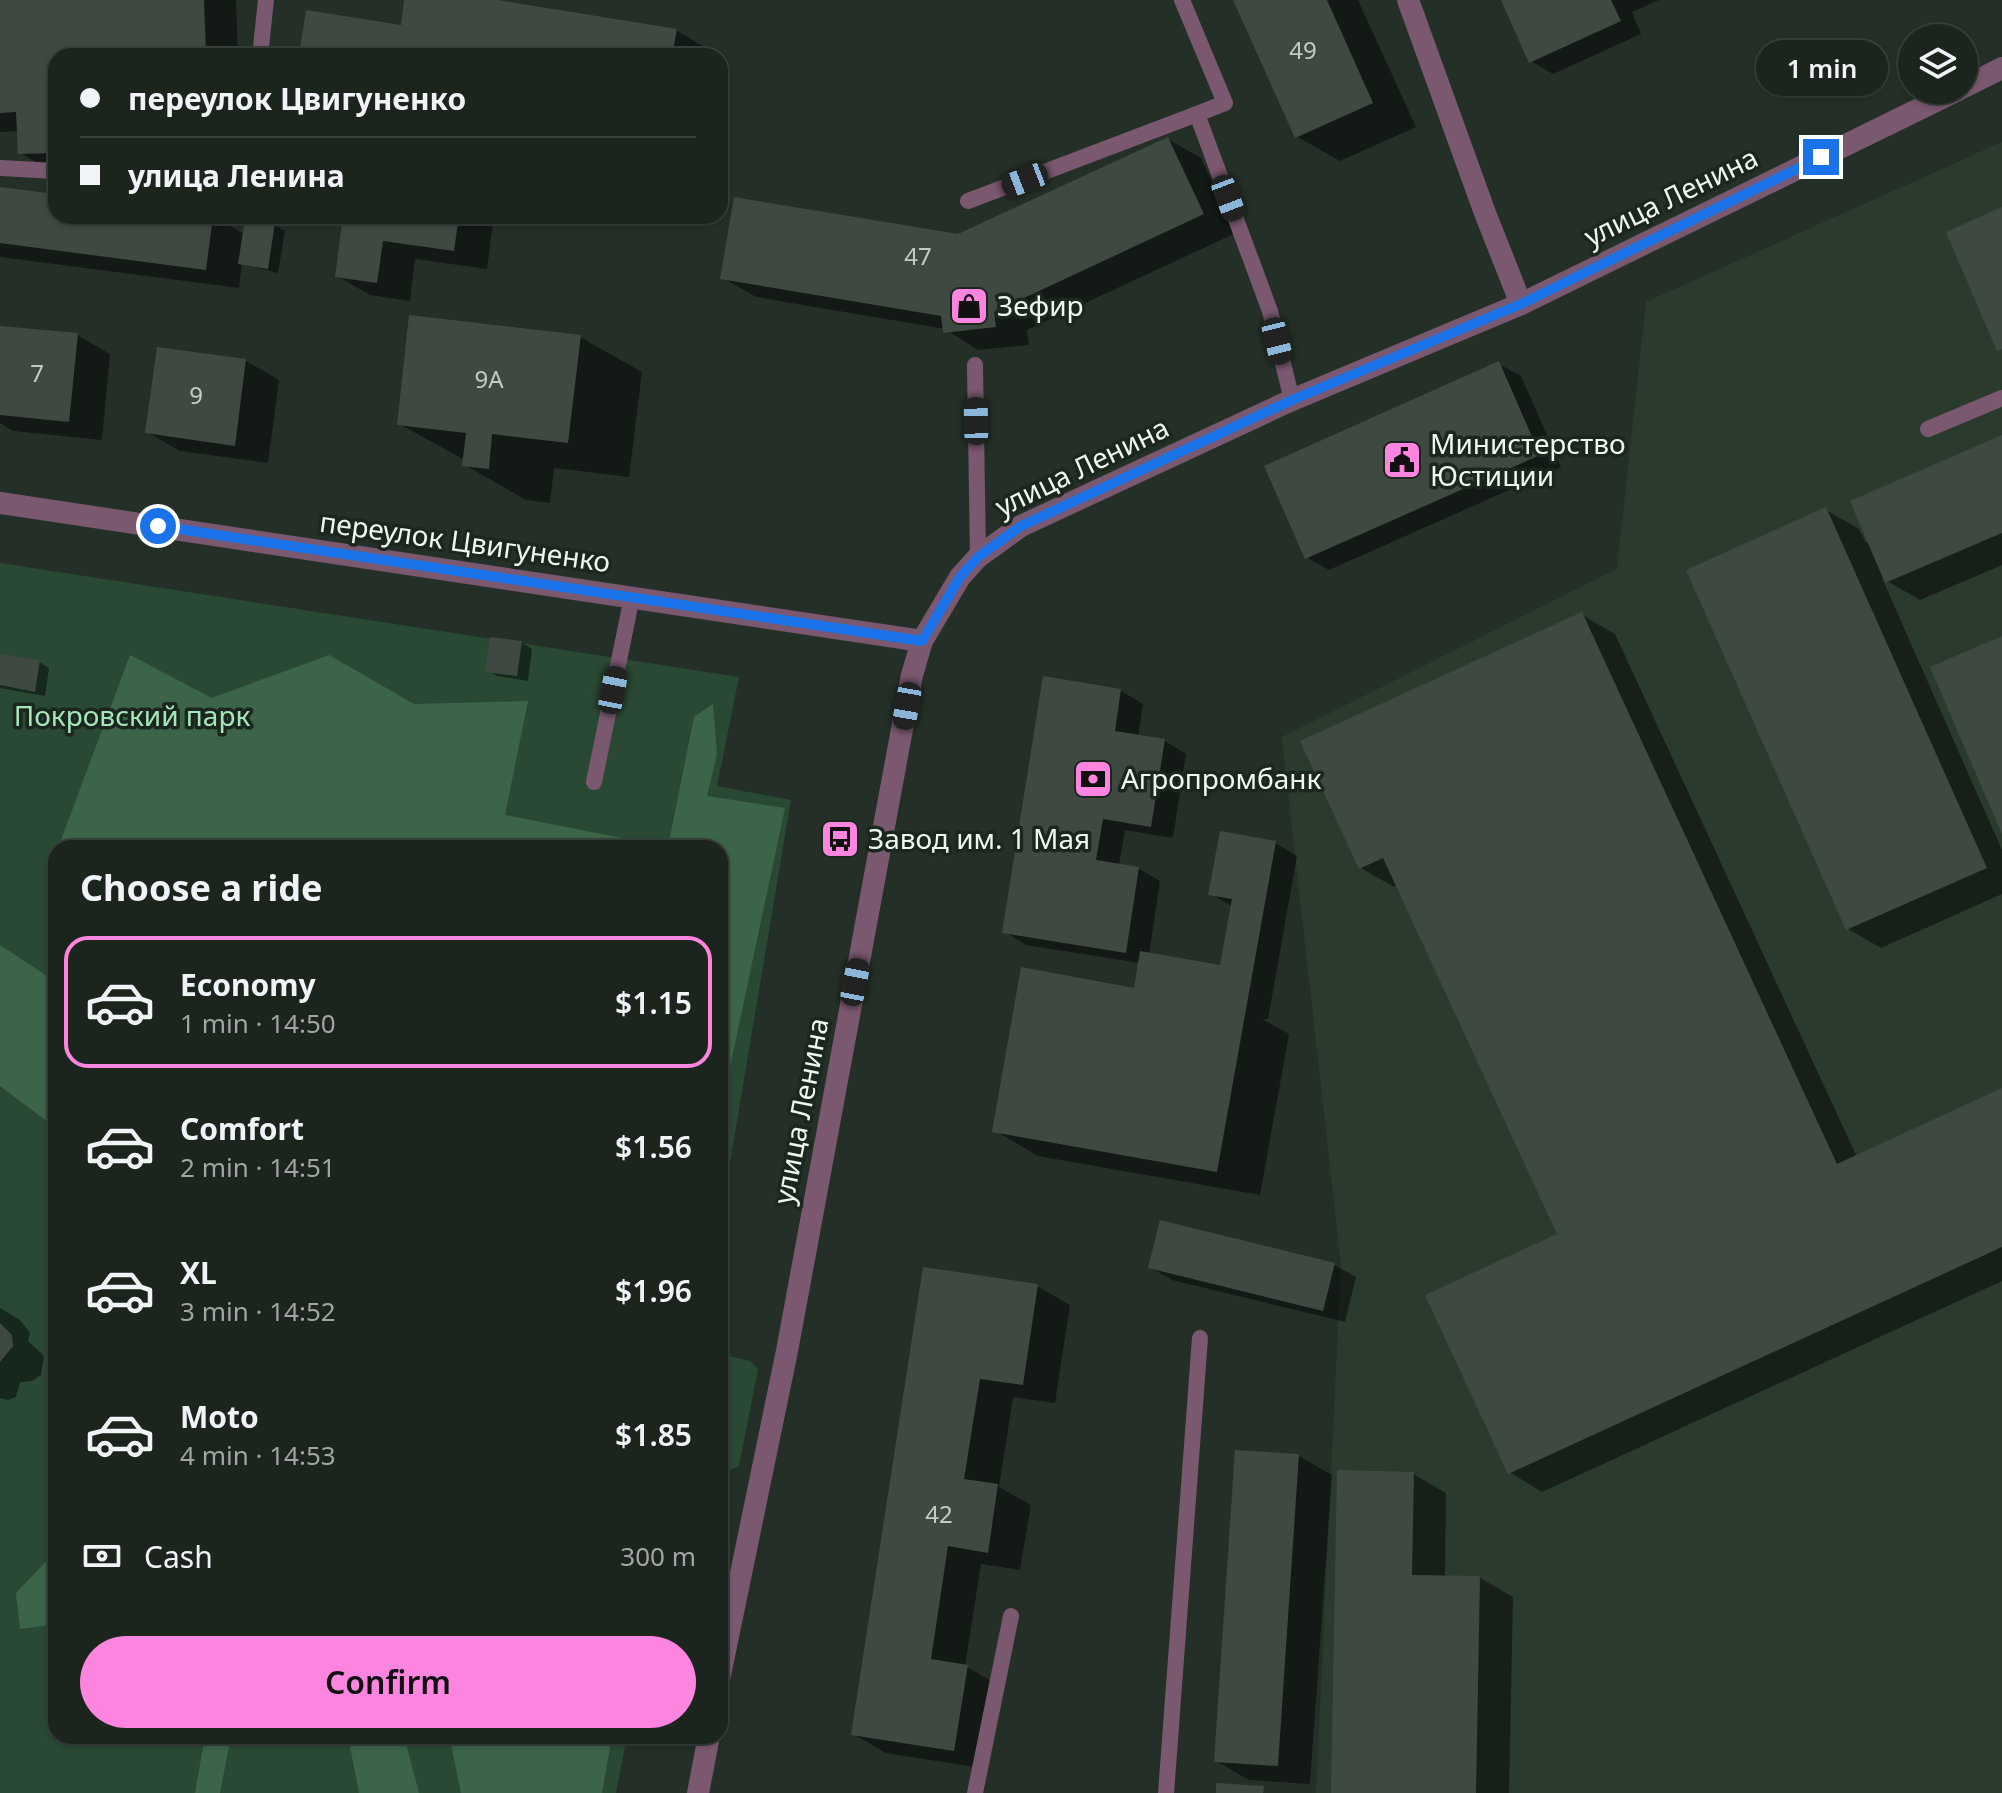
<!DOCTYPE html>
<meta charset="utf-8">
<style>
:root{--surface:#1b241d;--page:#242c26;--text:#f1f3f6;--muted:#a0a4a4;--line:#39413b;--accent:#fe85df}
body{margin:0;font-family:"Noto Sans",sans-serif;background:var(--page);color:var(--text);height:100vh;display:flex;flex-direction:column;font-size:30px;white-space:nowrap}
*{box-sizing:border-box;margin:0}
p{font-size:26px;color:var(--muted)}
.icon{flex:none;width:44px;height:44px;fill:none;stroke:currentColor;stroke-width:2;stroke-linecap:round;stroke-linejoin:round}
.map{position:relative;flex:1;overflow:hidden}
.details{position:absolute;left:48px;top:840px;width:680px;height:904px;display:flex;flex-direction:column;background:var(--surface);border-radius:24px;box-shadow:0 2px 6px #0004,0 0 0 2px var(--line)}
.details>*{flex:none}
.hud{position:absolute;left:48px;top:48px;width:680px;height:176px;border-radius:24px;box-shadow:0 2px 6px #0004,0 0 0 2px var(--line);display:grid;align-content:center;height:176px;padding:0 32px;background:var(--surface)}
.buttons{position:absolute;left:1898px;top:24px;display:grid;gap:16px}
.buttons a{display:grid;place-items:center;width:80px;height:80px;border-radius:50%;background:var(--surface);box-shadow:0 2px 6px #0004,0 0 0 2px var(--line);font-size:40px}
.end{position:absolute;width:36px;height:36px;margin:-18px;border:10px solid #1a73e8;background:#fff;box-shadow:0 0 0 4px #fff}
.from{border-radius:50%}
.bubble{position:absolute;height:56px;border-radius:28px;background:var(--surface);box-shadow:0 2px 6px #0004,0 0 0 2px var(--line);font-size:26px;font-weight:600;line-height:56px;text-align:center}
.car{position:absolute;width:24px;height:48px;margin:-24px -12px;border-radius:10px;box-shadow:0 0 6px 2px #0007;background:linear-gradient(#222 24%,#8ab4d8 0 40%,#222 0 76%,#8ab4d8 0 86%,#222 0)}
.hud b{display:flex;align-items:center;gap:28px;height:76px;font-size:30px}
.hud b+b{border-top:2px solid var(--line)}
.hud i{width:20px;height:20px;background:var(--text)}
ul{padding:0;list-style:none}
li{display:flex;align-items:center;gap:24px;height:132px;margin:0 16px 12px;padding:0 16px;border:4px solid transparent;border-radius:24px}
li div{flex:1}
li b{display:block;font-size:30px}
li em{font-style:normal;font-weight:600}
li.active{border-color:var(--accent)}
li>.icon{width:72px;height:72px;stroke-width:1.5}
h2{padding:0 32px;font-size:36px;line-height:96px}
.pay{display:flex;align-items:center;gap:20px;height:88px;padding:0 32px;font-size:30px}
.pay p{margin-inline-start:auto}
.button{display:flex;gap:16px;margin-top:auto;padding:16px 32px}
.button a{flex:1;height:92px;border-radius:48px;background:var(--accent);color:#111;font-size:32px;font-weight:600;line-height:92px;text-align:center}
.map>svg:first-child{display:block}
.built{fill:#2a3b2e}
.green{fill:#2a4934}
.forest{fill:#3c6449}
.shadow{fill:#0007}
.building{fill:#3e4a41}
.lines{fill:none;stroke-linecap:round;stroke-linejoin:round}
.service{stroke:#7a5870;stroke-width:16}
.minor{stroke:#7a5870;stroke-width:22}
.route{stroke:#1a73e8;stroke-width:10}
.labels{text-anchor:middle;stroke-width:7;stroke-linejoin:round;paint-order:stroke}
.number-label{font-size:24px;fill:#c2cbc4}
.street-label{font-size:28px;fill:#eef6f0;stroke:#1b261e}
.poi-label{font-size:28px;fill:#eef6f0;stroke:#1b261e;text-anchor:start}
.park-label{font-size:28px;fill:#a4e6b7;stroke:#1b261e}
</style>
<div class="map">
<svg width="2002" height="1793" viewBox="0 0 2002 1793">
<rect width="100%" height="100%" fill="#243027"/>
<polygon class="built" points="2002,142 2002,1793 1316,1793 1341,1265 1282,737 1617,569 1646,302"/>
<g class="green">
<polygon points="0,563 739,677 717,786 791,800 720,1222 720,848 56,848 56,1736 627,1736 616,1793 0,1793"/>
<polygon points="720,1354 750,1361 758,1369 739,1466 720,1474"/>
</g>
<g class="forest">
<polygon points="130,655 212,698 329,655 414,704 528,701 505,815 668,847 694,717 713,704 717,754 707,796 785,808 720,1114 720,848 58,848"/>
<polygon points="0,945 56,982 56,1128 0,1086"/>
<polygon points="56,1551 56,1624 20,1629 16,1593"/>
<polygon points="205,1736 231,1736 220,1793 195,1793"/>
<polygon points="348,1736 404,1736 419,1793 359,1793"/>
<polygon points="453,1736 612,1736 602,1793 461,1793 451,1744"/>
</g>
<g class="shadow">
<polygon points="0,0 236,0 238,56 56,56 56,172 53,172 20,153 19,131 0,132"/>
<polygon points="406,0 485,0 676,30 719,56 301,54 402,27"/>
<polygon points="1235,0 1358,0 1416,127 1340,161 1296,136"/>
<polygon points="1503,0 1659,0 1632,12 1641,34 1553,74 1531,61"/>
<polygon points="1168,139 1201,158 1236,233 1027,330 1029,345 978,350 945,329 756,297 723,278 958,236"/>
<polygon points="0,189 56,196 56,216 212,216 244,234 274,225 285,231 278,273 242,264 239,288 0,257"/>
<polygon points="345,216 494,216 487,269 415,259 410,301 370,295 337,276"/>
<polygon points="0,328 77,335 110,354 102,440 13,431 0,423"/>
<polygon points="580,337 642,372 629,477 554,468 550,503 526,500 465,465 465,460 399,424"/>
<polygon points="158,350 246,361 279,380 268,463 180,451 147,432"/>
<polygon points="1499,364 1521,376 1561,467 1329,570 1307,558"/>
<polygon points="2002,437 2002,565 1920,600 1882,578 2002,850 2002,894 1881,948 1848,929 1826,510 1859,529 1866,543"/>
<polygon points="1582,615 1615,634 1857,1157 2002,1090 2002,1281 1542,1492 1509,1472 1560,1235 1398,885 1394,887 1361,868"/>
<polygon points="491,639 522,643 532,649 528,681 497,676 487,670"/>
<polygon points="0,656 39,662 49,668 45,696 0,688"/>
<polygon points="1121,691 1143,704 1138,737 1165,741 1186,754 1173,838 1125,830 1119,865 1138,868 1160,881 1149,955 1221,968 1232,906 1210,894 1275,843 1297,856 1268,1019 1262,1019 1289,1034 1260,1195 1038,1156 994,1130 1136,990 1140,963 1026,945 1005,932"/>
<polygon points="1334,1265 1356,1277 1345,1322 1172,1280 1150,1267"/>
<polygon points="925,1269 1037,1286 1070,1305 1055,1403 1013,1397 999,1487 1031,1505 1020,1570 981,1564 965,1666 1000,1686 987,1769 886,1753 853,1734"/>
<polygon points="0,1308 20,1320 30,1333 28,1341 44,1356 41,1375 32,1381 20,1382 16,1397 8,1400 0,1398"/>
<polygon points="1237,1452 1299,1456 1332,1475 1310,1784 1249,1780 1216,1761"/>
<polygon points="1413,1474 1446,1493 1445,1577 1480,1578 1513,1597 1509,1793 1333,1793"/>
</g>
<g class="building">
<polygon points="0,0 204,0 206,56 56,56 56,153 18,154 16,112 0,113"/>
<polygon points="404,0 497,0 677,29 672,56 299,55 306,10 401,25"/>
<polygon points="1233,0 1327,0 1373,103 1295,138"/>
<polygon points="1501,0 1611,0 1621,21 1529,63"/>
<polygon points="1168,137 1204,214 994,312 996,327 943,333 941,316 720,279 734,197 958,234"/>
<polygon points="0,187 56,194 56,216 213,216 206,270 0,243"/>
<polygon points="2002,207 2002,349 1997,351 1946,232"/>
<polygon points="343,216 459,216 454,251 383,241 377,283 335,277"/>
<polygon points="245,219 275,223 268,269 238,264"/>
<polygon points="409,315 581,335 568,443 492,434 489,469 462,466 466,433 397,425"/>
<polygon points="0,326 78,333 69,422 0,415"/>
<polygon points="157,347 246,359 235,446 145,433"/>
<polygon points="1499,361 1540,455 1305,559 1264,466"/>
<polygon points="2002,435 2002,533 1885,583 1850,501"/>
<polygon points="1826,507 1987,868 1846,930 1686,570"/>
<polygon points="1582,612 1837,1164 2002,1088 2002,1247 1508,1474 1425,1295 1557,1234 1383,858 1359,869 1300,741"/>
<polygon points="2002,636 2002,834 1930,667"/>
<polygon points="490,637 522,641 517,676 485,672"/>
<polygon points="0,654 40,660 35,692 0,685"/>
<polygon points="1043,676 1121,689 1115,731 1165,739 1151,827 1103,819 1096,860 1139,867 1126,953 1002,933"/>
<polygon points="1220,831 1276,841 1217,1172 992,1132 1021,967 1134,988 1140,951 1220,965 1232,899 1208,895"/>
<polygon points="1160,1220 1335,1263 1323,1311 1148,1268"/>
<polygon points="923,1267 1038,1284 1023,1385 980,1379 964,1479 998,1484 988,1553 948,1546 931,1659 968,1665 954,1751 851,1735"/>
<polygon points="0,1323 12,1335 13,1346 0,1362"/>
<polygon points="1235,1450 1299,1454 1278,1766 1214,1762"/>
<polygon points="1337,1470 1414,1472 1412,1575 1480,1576 1476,1793 1331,1793"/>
<polygon points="1216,1783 1264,1786 1263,1793 1216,1793"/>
</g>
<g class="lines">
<g class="service">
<polyline points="1182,0 1225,103 1197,114 1270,311 1292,400"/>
<polyline points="260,56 266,0"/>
<polyline points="0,168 56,171"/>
<polyline points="968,201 1197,114"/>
<polyline points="975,365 978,557"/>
<polyline points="1928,429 2002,398"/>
<polyline points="594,782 632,597"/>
<polyline points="975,1793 1011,1616"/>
<polyline points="1166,1793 1200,1338"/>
</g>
<g class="minor">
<polyline points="1408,0 1485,213 1521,304"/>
<polyline points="1964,87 2002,68"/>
<polyline points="0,503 922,641"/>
<polyline points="720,1675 787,1351 912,675 922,641 960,577 978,557 1021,526 1292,400 1521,304 1958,90"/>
<polyline points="698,1793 709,1736"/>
</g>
</g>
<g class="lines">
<polyline class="route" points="158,526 922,641 960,577 978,557 1021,526 1292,400 1521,304 1821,157"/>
</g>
<defs>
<symbol id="shop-square" viewBox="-11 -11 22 22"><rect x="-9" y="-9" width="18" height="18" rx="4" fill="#fe85df" stroke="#1b261e"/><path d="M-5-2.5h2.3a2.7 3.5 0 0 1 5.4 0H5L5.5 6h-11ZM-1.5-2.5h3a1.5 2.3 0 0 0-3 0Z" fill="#111"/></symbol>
<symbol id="civic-square" viewBox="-11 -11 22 22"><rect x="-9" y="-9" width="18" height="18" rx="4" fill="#fe85df" stroke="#1b261e"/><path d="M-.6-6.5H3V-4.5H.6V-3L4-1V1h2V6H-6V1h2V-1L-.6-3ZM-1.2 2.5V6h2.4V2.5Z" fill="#111"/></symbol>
<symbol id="bank-square" viewBox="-11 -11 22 22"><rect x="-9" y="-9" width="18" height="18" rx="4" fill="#fe85df" stroke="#1b261e"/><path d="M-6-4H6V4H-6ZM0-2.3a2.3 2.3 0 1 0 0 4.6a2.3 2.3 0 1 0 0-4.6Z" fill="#111"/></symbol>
<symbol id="bus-square" viewBox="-11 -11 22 22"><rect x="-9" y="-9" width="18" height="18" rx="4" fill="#fe85df" stroke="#1b261e"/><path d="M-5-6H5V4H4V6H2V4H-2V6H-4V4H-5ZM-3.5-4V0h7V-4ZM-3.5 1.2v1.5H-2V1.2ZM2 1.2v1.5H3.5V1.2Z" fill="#111"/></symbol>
</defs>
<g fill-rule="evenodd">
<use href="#shop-square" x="947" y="284" width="44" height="44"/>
<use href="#civic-square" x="1380" y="438" width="44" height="44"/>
<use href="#bank-square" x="1071" y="757" width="44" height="44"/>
<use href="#bus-square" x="818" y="817" width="44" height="44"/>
</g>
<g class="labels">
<g class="number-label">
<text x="1303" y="59">49</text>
<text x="918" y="265">47</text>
<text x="37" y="382">7</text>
<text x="489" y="388">9А</text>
<text x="196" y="404">9</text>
<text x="939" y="1523">42</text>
</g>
<g class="street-label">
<text transform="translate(1671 197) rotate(-26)" y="10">улица Ленина</text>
<text transform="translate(1082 467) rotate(-26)" y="10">улица Ленина</text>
<text transform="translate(465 542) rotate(8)" y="10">переулок Цвигуненко</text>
<text transform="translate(801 1111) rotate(-79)" y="10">улица Ленина</text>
</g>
<g class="poi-label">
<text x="997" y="316">Зефир</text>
<text x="1430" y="454">Министерство<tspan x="1430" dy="32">Юстиции</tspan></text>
<text x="1121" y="789">Агропромбанк</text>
<text x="868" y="849">Завод им. 1 Мая</text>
</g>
<g class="park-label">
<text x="132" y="726">Покровский парк</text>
</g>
</g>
</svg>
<div class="buttons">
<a><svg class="icon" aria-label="layers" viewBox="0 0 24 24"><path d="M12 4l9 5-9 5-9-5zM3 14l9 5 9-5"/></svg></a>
</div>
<i class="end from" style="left:158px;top:526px"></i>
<i class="end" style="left:1821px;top:157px"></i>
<div class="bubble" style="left:1756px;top:40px;width:132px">1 min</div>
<i class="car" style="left:1025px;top:180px;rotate:249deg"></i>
<i class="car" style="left:1228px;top:198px;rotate:159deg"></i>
<i class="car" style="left:1277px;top:341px;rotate:166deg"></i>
<i class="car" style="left:976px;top:421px;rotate:359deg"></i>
<i class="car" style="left:613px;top:690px;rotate:11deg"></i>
<i class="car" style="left:907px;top:706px;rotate:190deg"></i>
<i class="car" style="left:855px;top:982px;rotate:11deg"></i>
<div class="hud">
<b><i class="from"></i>переулок Цвигуненко</b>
<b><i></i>улица Ленина</b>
</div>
<section class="details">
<h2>Choose a ride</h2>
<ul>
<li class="active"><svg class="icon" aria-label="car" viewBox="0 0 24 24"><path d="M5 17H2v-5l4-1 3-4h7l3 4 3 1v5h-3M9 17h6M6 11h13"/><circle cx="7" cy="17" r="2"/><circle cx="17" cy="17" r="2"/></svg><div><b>Economy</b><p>1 min · 14:50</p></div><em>$1.15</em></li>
<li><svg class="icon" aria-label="car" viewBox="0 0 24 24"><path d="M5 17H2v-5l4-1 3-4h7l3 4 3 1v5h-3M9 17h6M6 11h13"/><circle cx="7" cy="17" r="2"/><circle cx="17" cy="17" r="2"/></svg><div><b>Comfort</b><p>2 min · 14:51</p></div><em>$1.56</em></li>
<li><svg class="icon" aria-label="car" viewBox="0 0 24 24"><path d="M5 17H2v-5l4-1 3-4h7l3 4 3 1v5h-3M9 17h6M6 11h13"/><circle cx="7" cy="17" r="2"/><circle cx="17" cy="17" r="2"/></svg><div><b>XL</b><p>3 min · 14:52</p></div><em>$1.96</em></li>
<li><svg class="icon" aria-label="car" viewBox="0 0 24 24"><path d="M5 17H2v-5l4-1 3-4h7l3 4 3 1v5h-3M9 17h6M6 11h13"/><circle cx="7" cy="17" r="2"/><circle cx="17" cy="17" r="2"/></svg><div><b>Moto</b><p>4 min · 14:53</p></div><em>$1.85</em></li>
</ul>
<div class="pay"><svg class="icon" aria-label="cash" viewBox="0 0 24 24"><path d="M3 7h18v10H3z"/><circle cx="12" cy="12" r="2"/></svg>Cash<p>300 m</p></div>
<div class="button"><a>Confirm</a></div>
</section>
</div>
